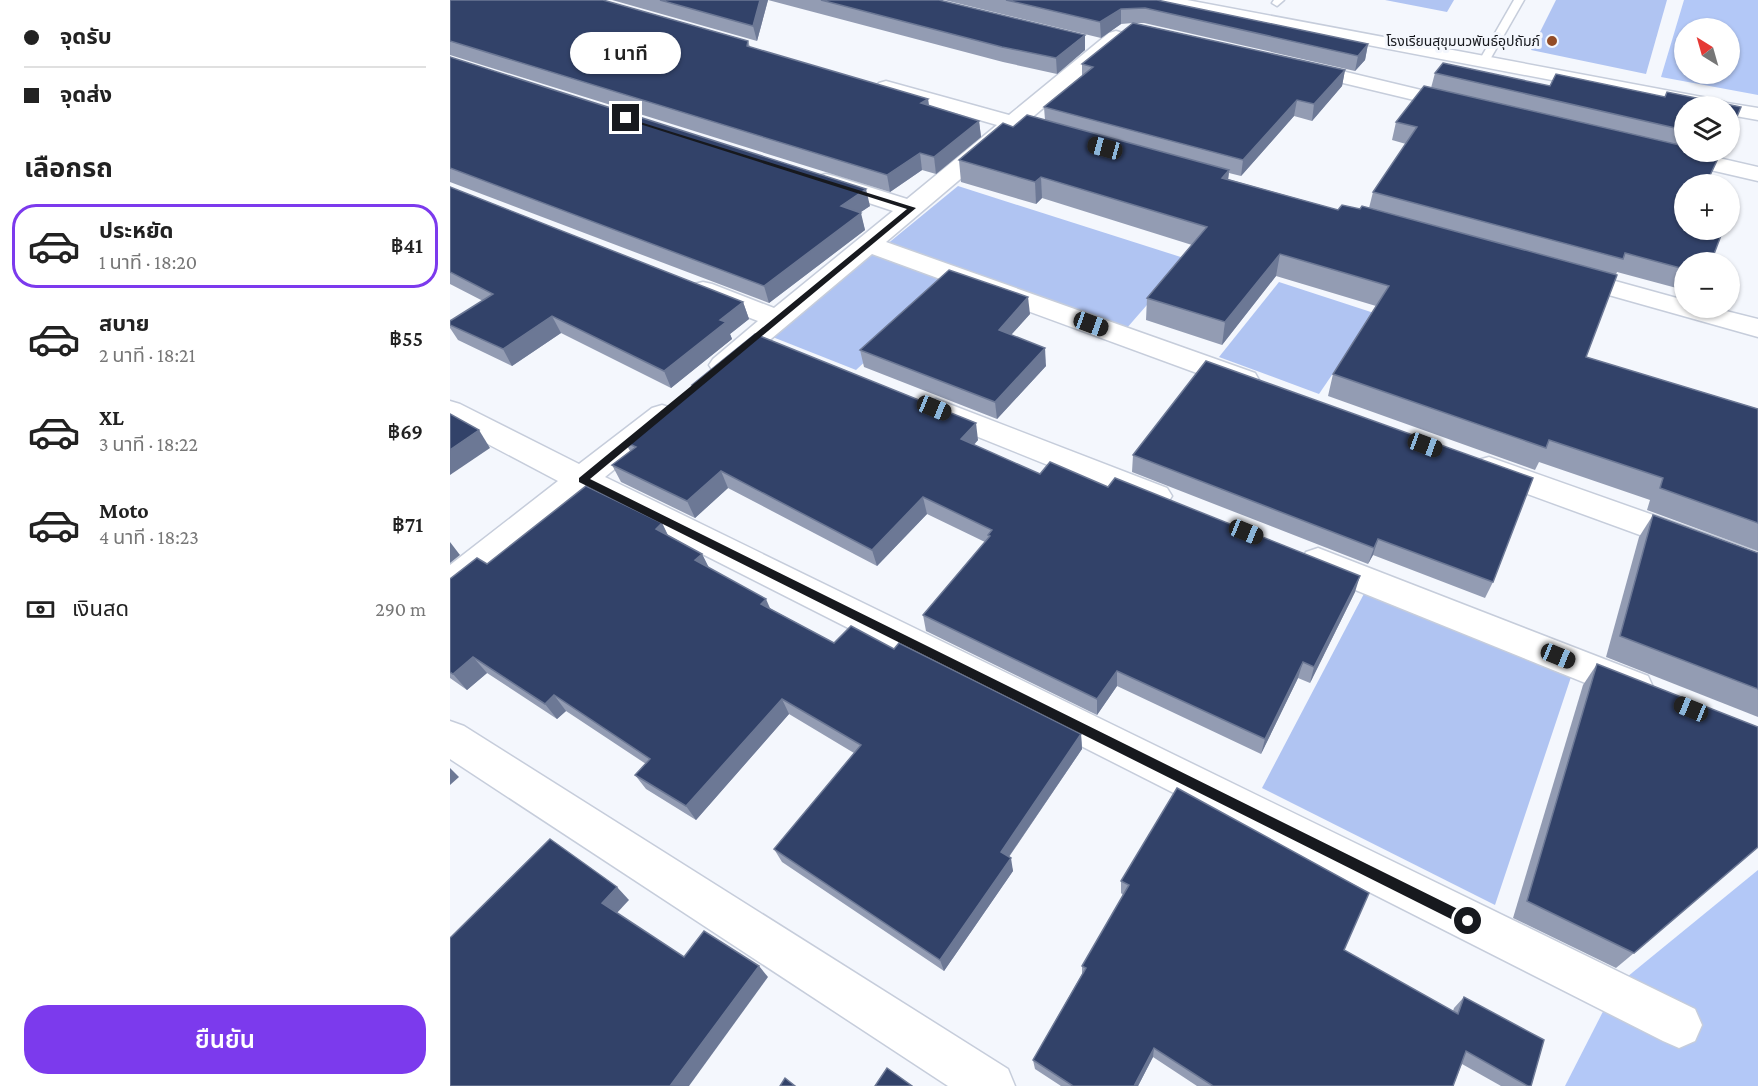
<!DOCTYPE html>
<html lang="th">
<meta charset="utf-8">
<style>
:root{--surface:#fff;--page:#f6f6f6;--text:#222;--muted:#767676;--line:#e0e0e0;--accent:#7c3aed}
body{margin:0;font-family:"Crimson Pro","Noto Sans Thai",serif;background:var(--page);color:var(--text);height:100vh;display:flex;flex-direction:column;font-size:22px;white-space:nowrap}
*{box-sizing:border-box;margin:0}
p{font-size:20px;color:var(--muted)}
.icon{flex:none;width:33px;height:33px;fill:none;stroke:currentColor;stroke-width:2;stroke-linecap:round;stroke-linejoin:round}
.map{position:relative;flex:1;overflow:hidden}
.sheet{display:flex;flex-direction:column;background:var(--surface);width:450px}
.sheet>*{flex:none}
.banner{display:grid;align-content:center;height:132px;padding:0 24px;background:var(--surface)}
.needle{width:39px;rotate:323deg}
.controls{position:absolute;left:1224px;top:18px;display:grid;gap:12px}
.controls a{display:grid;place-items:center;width:66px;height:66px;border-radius:50%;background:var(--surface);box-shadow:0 2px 4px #0004;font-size:30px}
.end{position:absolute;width:27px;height:27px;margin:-14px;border:8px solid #17191e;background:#fff;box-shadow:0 0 0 3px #fff}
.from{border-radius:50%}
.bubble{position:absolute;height:42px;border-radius:21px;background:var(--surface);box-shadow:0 2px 4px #0004;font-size:20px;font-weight:600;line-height:42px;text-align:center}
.car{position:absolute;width:18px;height:36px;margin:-18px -9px;border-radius:8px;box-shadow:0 0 4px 2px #0007;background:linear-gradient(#222 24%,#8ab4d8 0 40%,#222 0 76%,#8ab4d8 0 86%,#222 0)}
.banner b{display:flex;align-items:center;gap:21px;height:57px;font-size:22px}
.banner b+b{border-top:2px solid var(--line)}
.banner i{width:15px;height:15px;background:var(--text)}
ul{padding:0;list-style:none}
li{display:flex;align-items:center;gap:18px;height:84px;margin:0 12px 9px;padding:0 12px;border:3px solid transparent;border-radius:24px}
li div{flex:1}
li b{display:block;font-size:22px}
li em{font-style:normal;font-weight:600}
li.on{border-color:var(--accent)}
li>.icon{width:54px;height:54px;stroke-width:1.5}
h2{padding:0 24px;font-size:27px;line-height:72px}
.pay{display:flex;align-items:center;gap:15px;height:66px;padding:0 24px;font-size:22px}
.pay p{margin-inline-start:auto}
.button{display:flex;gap:12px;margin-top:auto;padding:12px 24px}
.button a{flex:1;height:69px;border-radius:24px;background:var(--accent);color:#fff;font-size:24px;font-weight:600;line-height:69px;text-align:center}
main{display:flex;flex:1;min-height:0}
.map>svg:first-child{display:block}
.green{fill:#b0c4f2}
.forest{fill:#b3c8f7;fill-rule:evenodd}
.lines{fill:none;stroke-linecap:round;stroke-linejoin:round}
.service-casing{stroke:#c6cddb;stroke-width:3}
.minor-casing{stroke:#c6cddb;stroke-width:3}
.service{fill:#fff;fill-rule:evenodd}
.minor{fill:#fff;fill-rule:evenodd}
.wall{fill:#939cb3}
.shaded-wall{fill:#6c7895}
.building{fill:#324269;stroke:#6c7895;stroke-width:1.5}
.route{fill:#17191e}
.poi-dot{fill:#934c26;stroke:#f4f7fd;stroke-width:2}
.labels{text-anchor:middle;stroke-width:6;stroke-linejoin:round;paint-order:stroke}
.far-poi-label{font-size:14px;fill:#17191e;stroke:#f4f7fd;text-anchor:end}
</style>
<main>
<section class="sheet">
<div class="banner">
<b><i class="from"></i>จุดรับ</b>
<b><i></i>จุดส่ง</b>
</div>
<h2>เลือกรถ</h2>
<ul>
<li class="on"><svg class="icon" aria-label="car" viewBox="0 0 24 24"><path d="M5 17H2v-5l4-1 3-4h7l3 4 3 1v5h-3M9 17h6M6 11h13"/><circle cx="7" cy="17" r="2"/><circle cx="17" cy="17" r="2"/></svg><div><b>ประหยัด</b><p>1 นาที · 18:20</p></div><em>฿41</em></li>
<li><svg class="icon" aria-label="car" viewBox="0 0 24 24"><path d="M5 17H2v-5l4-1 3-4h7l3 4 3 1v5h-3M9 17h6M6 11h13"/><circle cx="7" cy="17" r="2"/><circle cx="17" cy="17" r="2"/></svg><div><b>สบาย</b><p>2 นาที · 18:21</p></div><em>฿55</em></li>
<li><svg class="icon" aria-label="car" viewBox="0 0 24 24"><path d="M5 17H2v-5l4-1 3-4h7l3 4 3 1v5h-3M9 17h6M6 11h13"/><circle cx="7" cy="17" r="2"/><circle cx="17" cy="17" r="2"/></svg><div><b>XL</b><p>3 นาที · 18:22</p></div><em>฿69</em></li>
<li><svg class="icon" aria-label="car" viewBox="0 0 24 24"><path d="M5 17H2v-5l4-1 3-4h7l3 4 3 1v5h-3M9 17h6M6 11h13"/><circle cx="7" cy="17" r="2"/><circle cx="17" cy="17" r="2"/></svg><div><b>Moto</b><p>4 นาที · 18:23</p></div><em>฿71</em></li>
</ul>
<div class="pay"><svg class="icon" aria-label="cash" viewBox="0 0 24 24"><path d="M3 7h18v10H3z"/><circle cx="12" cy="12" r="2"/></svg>เงินสด<p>290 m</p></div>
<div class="button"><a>ยืนยัน</a></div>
</section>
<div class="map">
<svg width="1308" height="1086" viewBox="0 0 1308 1086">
<rect width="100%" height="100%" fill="#f4f7fd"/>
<g class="green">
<polygon points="935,0 1004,0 997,12"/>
<polygon points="1106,0 1217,0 1196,74 1081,50"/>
<polygon points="508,186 737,259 676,329 436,245"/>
<polygon points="416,250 503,280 406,370 315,334"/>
<polygon points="829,282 924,313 869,394 769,357"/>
<polygon points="917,588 1122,674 1045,905 812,788"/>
</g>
<g class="forest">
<path d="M1234,0H1308V95L1211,77ZM1234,28H1280V74H1234Z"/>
<polygon points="1308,870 1308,1086 1115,1086 1166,986"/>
</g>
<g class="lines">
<defs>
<g id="service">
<polygon points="824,0 834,0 827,6 822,3"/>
<polygon points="1064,0 1074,0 1038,63 1030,63 1029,61"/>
</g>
<g id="minor">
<polygon points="699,0 737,0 1268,100 1277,103 1308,108 1308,120 1280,115 1280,106 1238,106 708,5 702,4"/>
<polygon points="666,31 673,33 676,37 673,41 579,120 590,123 593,128 590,133 582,134 567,131 436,242 805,373 809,380 805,387 795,389 785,387 422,254 283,371 273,374 263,371 259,365 263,359 308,321 244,296 240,290 244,284 253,282 262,284 324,308 443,211 368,186 364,181 368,176 376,174 384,176 457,199 547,125 429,91 426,87 429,83 436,81 559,115 659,33"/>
<polygon points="850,61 1017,101 1021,105 1017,109 1010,111 843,71 840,67 843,63"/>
<polygon points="1221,147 1308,167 1308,181 1213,159 1210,154 1213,149"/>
<polygon points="1118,268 1234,300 1234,308 1264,308 1308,319 1308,337 1109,281 1105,276 1109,271"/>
<polygon points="486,399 717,488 722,496 717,504 706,508 695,504 476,416 471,409 476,402"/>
<polygon points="0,401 10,404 129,464 202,408 212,405 222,408 227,415 222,422 155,477 1245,1009 1252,1025 1245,1041 1229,1048 1213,1041 134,494 12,594 0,598 0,565 108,481 0,424"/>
<polygon points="1039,457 1308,552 1308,578 1028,476 1024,468 1028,460"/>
<polygon points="868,548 1198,676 1203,687 1198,698 1185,703 856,570 851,561 856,552"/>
<polygon points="0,721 14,726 558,1069 565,1086 498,1086 0,759"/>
</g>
</defs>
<use href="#service" class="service-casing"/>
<use href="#minor" class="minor-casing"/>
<use href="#service" class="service"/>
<use href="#minor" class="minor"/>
</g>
<g class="wall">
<polygon points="0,0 298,41 300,47 478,99 479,106 529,121 531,137 486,174 472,170 440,192 0,55"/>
<polygon points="162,0 489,0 635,50 607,74 553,62 318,0 307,41"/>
<polygon points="494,0 707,0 918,44 915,60 905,71 694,23 684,23 895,70 892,86 862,121 844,116 791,176 779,173 778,179 888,210 919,208 923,192 956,144 942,140 946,122 981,88 985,73 1100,86 1234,106 1234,152 1270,152 1269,154 1234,184 1234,290 1167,272 1136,357 1308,409 1308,551 1197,510 1200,500 1089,462 1085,470 878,396 883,374 926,306 826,276 772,345 696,320 697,298 742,245 592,198 586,204 511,182 509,160 563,127 595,120 594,107 632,76 632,64 683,23 671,24 651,38"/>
<polygon points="0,57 420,206 410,212 415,230 319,303 0,182"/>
<polygon points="0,187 293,302 299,319 280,334 282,339 221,388 111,333 62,366 8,340 0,328 0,321 33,301 0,284"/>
<polygon points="580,314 561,335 596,366 547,419 414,367 410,350"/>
<polygon points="756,361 1043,582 1035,598 923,555 918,564 682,472 683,455"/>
<polygon points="242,385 528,440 524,445 590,474 905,592 860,683 848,678 811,754 667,686 647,715 476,631 473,615 535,542 477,514 427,566 278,488 245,518 171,482 162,465 180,451 175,442 243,388"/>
<polygon points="1203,515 1308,553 1308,717 1156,657 1189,537"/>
<polygon points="212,523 218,535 252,554 259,568 321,609 384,643 444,649 631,734 632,749 559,857 563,871 494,971 332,862 324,849 404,753 339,714 246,820 196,789 185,775 196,764 116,711 107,719 37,673 17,690 0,678 0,579 37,564"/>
<polygon points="1147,664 1184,953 1166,968 1063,918 1133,685"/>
<polygon points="671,881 894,950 1003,1011 1004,1008 1014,997 1081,1086 1051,1086 1012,1064 1003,1086 747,1086 703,1057 688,1086 611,1086 585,1069 583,1060 632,974 632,966 673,895 671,893"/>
</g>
<g class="shaded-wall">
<polygon points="310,0 318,0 307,41 303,26"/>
<polygon points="671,9 671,24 651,38 650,22"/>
<polygon points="635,35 635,50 607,74 606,58"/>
<polygon points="918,44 915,60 905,71 908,56"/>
<polygon points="895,70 892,86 862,121 864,104"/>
<polygon points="478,99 480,115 471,103"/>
<polygon points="847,100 844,116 791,176 793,160"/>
<polygon points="529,121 531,137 486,174 484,157"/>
<polygon points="470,153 472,170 440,192 437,175"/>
<polygon points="779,170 777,192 772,178"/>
<polygon points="591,177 592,198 586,204 585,182"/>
<polygon points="416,189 420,206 395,223 391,206"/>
<polygon points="411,213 415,230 319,303 314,286"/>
<polygon points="830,254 826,276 772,345 775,322"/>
<polygon points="578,297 580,314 550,347 549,330"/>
<polygon points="293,302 299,319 280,334 282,339 221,388 214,371 270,320"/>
<polygon points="102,316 111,333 62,366 53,349"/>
<polygon points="595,348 596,366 547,419 545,402"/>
<polygon points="526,423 528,440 513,456 511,439"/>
<polygon points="29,430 40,448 0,475 0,450"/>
<polygon points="271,471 278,488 245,518 237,501"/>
<polygon points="473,497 477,514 427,566 422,550"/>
<polygon points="212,523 220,540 206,529"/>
<polygon points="928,539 923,555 918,564 924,548"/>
<polygon points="0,542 10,555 0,563"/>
<polygon points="252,554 260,570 245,560"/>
<polygon points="910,576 905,592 860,683 864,667"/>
<polygon points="316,599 323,615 311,604"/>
<polygon points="23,657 37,673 17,690 3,674"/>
<polygon points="853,662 848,678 811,754 815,739"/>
<polygon points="667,671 667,686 647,715 647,699"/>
<polygon points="104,695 116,711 107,719 95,704"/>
<polygon points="332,699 339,714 246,820 236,806"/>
<polygon points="631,734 632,749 553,865 551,852"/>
<polygon points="0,768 9,777 0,785"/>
<polygon points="561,858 563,871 494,971 490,960"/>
<polygon points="167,887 179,900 165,915 152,903"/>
<polygon points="309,966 318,977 239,1086 220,1086"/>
<polygon points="704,1048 703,1057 688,1086 684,1086"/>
</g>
<g class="building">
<polygon points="0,0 153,0 298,41 297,46 478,99 471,103 529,121 484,157 470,153 437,175 0,41"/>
<polygon points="210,0 310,0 303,26"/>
<polygon points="371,0 489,0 635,35 606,58 552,47"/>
<polygon points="556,0 707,0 918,44 908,56 695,8 671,9 650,22"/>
<polygon points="683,23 895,70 864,104 847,100 793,160 594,107 643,67 632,64"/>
<polygon points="0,57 416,189 391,206 411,213 314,286 0,168"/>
<polygon points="993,63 1100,86 1106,74 1215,97 1217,92 1291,107 1280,133 1280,106 1234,106 1234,130 985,73"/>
<polygon points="974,86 1234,146 1234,152 1260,152 1270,154 1256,184 1234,184 1234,230 1273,230 1261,262 1234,262 1234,269 1175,253 1173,259 923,192 967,127 946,122"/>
<polygon points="577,115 779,170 772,178 888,210 892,205 910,209 912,206 1167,275 1136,357 1308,409 1308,523 1210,488 1213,478 1099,440 1096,448 883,374 939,286 830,254 775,322 697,298 757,227 591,177 585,182 509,160 553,123 563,127"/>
<polygon points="0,187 293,302 270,320 276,322 214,371 102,316 53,349 0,325 0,321 43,294 0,272"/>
<polygon points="499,270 578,297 549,330 595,348 545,402 410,350"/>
<polygon points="305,334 526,423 511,439 590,474 600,462 658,487 665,478 910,576 864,667 853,662 815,739 667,671 647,699 473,615 540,536 538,535 542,530 473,497 422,550 271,471 237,501 162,465 186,447 175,442 245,386 242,385"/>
<polygon points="756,361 1083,478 1043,582 928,539 924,548 683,455"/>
<polygon points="0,414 29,430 0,450"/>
<polygon points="136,486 212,523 206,529 252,554 245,560 316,599 311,604 384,643 401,626 444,649 449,643 631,734 551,852 561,858 490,960 324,849 411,745 332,699 236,806 185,775 200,759 104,695 95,704 23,657 3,674 0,672 0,579 27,558 37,564"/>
<polygon points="1203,515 1308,553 1308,689 1170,636"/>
<polygon points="1147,664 1308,727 1308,847 1184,953 1077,901"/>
<polygon points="727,788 919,893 894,950 1008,1014 1014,997 1094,1040 1081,1086 1078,1086 1016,1051 1003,1086 763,1086 704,1048 684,1086 623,1086 583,1060 636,968 632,966 679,885 671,881"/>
<polygon points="100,839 167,887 152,903 234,957 254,931 309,966 220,1086 0,1086 0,938"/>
<polygon points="437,1068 462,1086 425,1086"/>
<polygon points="335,1078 345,1086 330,1086"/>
</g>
<polygon class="route" points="174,117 466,208 140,479 1022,916 1024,921 1022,925 1018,927 1013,925 129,482 129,478 457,209 174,119"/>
<circle class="poi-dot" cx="1102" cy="41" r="6"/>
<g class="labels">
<g class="far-poi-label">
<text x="1090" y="46">โรงเรียนสุขุมนวพันธ์อุปถัมภ์</text>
</g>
</g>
</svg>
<div class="controls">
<a><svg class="needle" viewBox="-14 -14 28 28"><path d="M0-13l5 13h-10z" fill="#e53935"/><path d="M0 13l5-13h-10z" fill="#767676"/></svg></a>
<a><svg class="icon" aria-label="layers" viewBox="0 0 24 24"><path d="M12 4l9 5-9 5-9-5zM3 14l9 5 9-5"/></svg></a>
<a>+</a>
<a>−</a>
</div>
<i class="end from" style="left:1018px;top:921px"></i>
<i class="end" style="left:176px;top:118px"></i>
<div class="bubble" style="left:120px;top:32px;width:111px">1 นาที</div>
<i class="car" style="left:655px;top:148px;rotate:285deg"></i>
<i class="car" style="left:641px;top:324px;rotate:110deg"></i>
<i class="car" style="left:484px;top:408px;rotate:112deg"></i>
<i class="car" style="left:975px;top:445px;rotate:110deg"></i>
<i class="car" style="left:796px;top:532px;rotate:112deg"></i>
<i class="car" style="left:1108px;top:656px;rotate:112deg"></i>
<i class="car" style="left:1241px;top:709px;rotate:292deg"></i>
</div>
</main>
